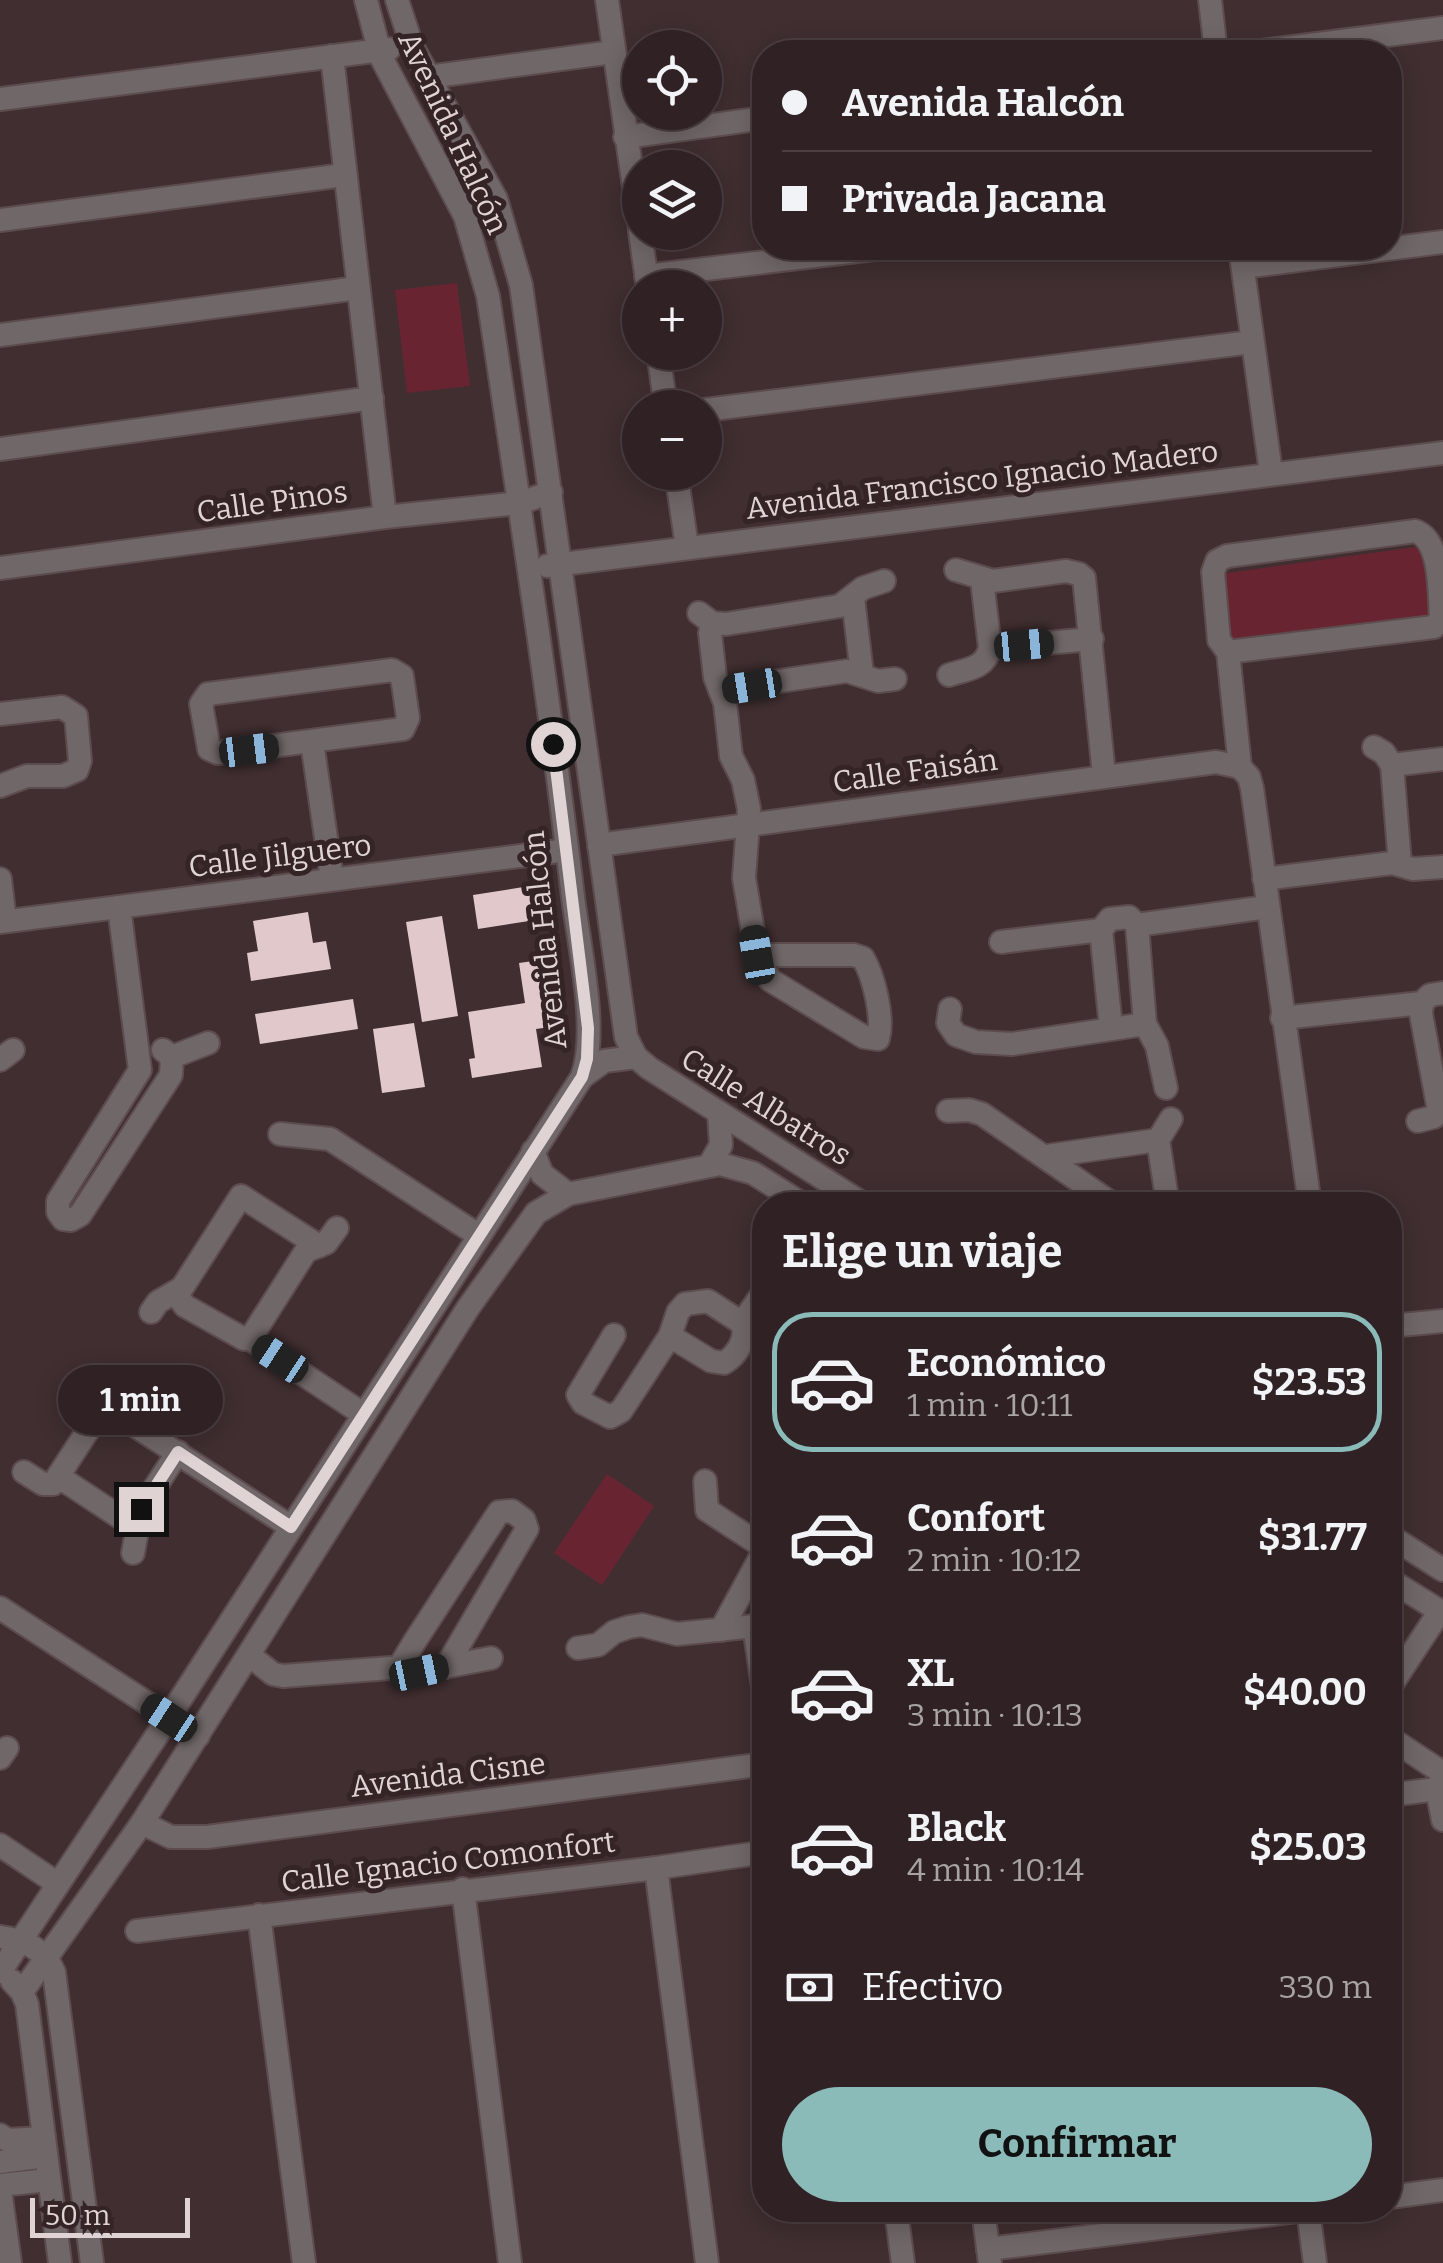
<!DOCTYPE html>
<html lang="es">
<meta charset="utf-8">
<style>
:root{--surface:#302224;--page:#382a2c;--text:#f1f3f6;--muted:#a8a4a6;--line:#4b3f41;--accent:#8bbbb9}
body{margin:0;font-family:Bitter,serif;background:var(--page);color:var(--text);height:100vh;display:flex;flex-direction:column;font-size:38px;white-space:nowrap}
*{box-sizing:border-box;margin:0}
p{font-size:32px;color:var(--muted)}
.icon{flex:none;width:55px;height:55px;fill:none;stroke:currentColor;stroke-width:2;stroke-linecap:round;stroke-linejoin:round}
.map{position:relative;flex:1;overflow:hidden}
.side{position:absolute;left:752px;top:1192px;width:650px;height:1030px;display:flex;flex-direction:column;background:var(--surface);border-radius:40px;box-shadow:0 5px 25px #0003,0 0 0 2px var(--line)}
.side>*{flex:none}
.guide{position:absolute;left:752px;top:40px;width:650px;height:220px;border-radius:40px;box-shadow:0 5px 25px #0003,0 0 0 2px var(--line);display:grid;align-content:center;height:220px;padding:0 30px;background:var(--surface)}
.tools{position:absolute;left:622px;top:30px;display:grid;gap:20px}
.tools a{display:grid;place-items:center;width:100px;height:100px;border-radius:50%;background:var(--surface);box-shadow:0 5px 25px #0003,0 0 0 2px var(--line);font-size:50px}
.scale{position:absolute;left:30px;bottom:25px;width:160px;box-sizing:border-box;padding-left:10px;border:5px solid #dfd3d4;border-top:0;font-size:28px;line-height:35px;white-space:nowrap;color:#dfd3d4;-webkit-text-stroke:8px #352426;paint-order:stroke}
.end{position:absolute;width:45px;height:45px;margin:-22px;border:12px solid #dfd3d4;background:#111;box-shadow:0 0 0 5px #111}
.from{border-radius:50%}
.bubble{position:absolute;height:70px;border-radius:35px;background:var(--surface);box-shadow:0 5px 25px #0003,0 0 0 2px var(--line);font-size:32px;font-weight:700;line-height:70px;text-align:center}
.car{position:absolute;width:30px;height:60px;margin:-30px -15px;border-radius:12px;box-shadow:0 0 8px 2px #0007;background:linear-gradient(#222 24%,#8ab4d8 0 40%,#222 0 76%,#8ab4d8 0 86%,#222 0)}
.guide b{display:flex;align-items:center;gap:35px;height:95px;font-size:38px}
.guide b+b{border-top:2px solid var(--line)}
.guide i{width:25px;height:25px;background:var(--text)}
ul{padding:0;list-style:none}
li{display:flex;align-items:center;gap:30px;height:140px;margin:0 20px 15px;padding:0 10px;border:5px solid transparent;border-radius:40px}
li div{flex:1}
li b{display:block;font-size:38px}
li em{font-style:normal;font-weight:700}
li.current{border-color:var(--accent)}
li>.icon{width:90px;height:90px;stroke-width:1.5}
h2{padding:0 30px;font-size:45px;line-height:120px}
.pay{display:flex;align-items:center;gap:25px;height:110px;padding:0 30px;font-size:38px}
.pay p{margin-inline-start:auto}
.primary-button{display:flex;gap:20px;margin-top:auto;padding:20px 30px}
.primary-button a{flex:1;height:115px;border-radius:60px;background:var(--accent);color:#111;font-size:40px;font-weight:700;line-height:115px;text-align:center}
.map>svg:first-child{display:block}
.green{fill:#682531}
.building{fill:#e1c9cb}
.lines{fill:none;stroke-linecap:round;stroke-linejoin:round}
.minor-casing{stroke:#5d4c4e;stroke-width:26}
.minor{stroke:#706768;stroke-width:22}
.route{stroke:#dfd3d4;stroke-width:12}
.labels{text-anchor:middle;stroke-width:10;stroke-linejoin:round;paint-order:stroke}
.street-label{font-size:30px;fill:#dfd3d4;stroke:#352426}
</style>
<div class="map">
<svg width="1443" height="2263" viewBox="0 0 1443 2263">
<rect width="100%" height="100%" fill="#402e30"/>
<g class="green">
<polygon points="457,283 470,386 407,393 395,290"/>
<polygon points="1422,546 1433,624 1231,653 1220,574"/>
<polygon points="607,1474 654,1506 602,1585 554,1553"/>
</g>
<g class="building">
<polygon points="536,885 542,919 478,929 473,895"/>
<polygon points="308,912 313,943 326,941 331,969 251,981 247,953 258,951 253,921"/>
<polygon points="442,916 458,1016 422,1022 406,922"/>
<polygon points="554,958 565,1025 536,1029 542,1067 472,1078 469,1059 475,1058 468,1012 525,1003 519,963"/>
<polygon points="353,999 358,1029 260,1044 255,1014"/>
<polygon points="414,1023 425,1087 382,1093 373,1029"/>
</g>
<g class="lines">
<defs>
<g id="minor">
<polyline points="397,0 412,46 496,199 521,285 626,1037 636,1057 649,1068 865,1205"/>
<polyline points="607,0 640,229"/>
<polyline points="1210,0 1216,52"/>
<polyline points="1254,52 1443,28"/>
<polyline points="332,56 385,517"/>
<polyline points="428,77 613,52"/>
<polyline points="0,99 389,49"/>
<polyline points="625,137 765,118"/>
<polyline points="0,220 344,175"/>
<polyline points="640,232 648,288"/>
<polyline points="1240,248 1271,473"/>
<polyline points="1243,267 1443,242"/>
<polyline points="646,276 883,248"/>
<polyline points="0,335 358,288"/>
<polyline points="658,352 666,408"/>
<polyline points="705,410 1252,342"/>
<polyline points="0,449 372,398"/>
<polyline points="676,472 687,547"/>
<polyline points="547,566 1443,453"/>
<polyline points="0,568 385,517 520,503 551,492"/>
<polyline points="956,570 993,581 1066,571 1079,574 1084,578 1104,775"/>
<polyline points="853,598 862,674"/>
<polyline points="699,613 712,623 726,624 840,606 863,588 884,581"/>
<path d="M712,623L710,633L715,677L725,703L731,756L743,780L749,809L744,878L745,884L757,955L770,980L864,1037L878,1039C884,1018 874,977 863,958L854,955H757"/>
<polyline points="990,648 1092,639"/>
<path d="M1228,652L1434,627L1441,619C1439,594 1442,540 1415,531L1227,556L1217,561L1213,572L1219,640L1228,652L1240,767"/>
<polygon points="392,670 402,676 408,718 403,729 218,753 209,749 201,704 208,694"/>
<path d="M949,675C967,669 985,669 990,648L982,580"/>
<polyline points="720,690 847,671 878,681 895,679"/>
<polyline points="0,714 62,707 76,716 80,761 77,770 63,776 27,776 0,786"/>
<polyline points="312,742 332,879"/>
<polyline points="1374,747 1384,753 1392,765 1400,864"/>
<polyline points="1392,765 1443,759"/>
<polyline points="1240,767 1249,777 1252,788 1310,1205"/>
<polyline points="599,845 1216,762 1240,767"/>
<polyline points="0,879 5,921"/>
<polyline points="1264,879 1392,863 1413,869 1443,867"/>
<polyline points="119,907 140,1070 58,1201 58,1212 63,1219 71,1220 80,1215 171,1075 172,1057"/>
<polyline points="0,922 567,850"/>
<polyline points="1137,925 1267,907"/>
<polyline points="1001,942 1101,930"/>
<polyline points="950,1009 948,1023 956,1035 976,1042 1012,1044 1145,1024"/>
<polyline points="1282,1018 1422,1003 1430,995 1443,993"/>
<polyline points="1111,1028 1101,930 1110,919 1129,917 1137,925 1145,1024 1157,1046 1166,1088"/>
<polyline points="163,1050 172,1057 208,1043"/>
<polyline points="0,1060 13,1050"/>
<polyline points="582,1077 604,1061 636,1057"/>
<polyline points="948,1111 969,1110 982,1114 1114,1205"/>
<polyline points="1418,1121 1434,1117 1439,1111 1421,1014 1422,1003"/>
<polyline points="280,1134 330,1139 478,1235"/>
<polyline points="533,1151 542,1174 568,1194"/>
<polyline points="1047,1156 1158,1140"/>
<polyline points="709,1166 721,1145 719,1113"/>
<polyline points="1168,1205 1158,1140 1171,1119"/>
<polyline points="176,1294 185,1306 244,1339 250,1339 363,1414"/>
<polyline points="151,1312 158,1302 182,1288 241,1196 319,1246"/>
<polyline points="1390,1326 1443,1321"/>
<polyline points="614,1335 578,1395 583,1403 610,1417 621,1411 670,1336 678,1312 685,1304 708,1301 742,1323"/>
<path d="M670,1336L711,1361L724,1363C737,1355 748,1338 742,1323L765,1290"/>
<polyline points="250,1339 306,1251 326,1243 337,1228"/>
<polyline points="24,1472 43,1484 53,1484 96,1418 111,1410 291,1527"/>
<polyline points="59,1477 138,1529"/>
<polyline points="705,1481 707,1510 765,1548"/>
<polyline points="1390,1536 1443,1570"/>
<polyline points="133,1553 141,1509 178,1452"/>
<polyline points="1390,1580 1443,1613"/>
<polyline points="0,1608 198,1736"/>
<polyline points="754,1626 765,1700"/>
<polyline points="721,1630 765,1549"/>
<polyline points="578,1648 598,1645 614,1632 629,1627 642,1625 677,1634 765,1625"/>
<polyline points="249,1655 273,1674 283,1676 404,1667 413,1673 491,1658"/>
<polyline points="404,1667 403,1661 415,1641 499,1512 512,1511 524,1520 527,1529 446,1667"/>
<polyline points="1390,1687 1440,1611"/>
<polyline points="1390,1738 1443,1773"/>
<polyline points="0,1758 7,1748"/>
<polyline points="1437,1789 1443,1820"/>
<polyline points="1390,1795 1437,1789 1443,1777"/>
<polyline points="142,1823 171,1837 207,1837 765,1764"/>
<polyline points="0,1845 58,1884"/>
<polyline points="656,1868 707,2263"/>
<polyline points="463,1889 510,2263"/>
<polyline points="259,1915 304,2263"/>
<polyline points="137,1931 656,1868 765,1852"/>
<path d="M0,1937C24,1940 44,1948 54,1972L92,2263"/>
<path d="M0,1972L169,1717L582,1077C599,1032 579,946 573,897C549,696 518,496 488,296L465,216L381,57L366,0"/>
<polyline points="12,1981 22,1992 27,2004 60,2263"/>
<polyline points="22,1992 142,1823 468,1308 536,1213 568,1194 720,1164 753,1173 804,1205"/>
<polyline points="0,2135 7,2140 44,2138"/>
<polyline points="0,2162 46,2156"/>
<polyline points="0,2185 49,2180"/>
<polyline points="0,2190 10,2263"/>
<polyline points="1390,2197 1443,2190"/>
<polyline points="896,2210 903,2263"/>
<polyline points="983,2210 990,2263"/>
<polyline points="1308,2210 1315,2263"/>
<polyline points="988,2249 1305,2210"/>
</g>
</defs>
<use href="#minor" class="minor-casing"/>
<use href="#minor" class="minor"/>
</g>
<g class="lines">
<polyline class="route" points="141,1509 178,1452 291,1527 582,1077 587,1059 588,1028 553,744"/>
</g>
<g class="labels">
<g class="street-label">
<text transform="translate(453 133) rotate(65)" y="10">Avenida Halcón</text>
<text transform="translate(982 480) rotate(-7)" y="10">Avenida Francisco Ignacio Madero</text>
<text transform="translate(272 502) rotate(-8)" y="10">Calle Pinos</text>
<text transform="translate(915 771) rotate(-8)" y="10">Calle Faisán</text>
<text transform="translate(280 856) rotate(-7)" y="10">Calle Jilguero</text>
<text transform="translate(545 940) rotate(-96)" y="10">Avenida Halcón</text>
<text transform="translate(766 1107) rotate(32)" y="10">Calle Albatros</text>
<text transform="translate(448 1775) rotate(-7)" y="10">Avenida Cisne</text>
<text transform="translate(448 1862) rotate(-7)" y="10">Calle Ignacio Comonfort</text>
</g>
</g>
</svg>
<div class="tools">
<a><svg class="icon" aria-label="locate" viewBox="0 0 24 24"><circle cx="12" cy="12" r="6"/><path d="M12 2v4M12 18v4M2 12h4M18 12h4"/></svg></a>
<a><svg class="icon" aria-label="layers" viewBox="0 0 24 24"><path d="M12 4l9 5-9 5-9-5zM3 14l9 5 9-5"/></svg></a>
<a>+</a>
<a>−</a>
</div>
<div class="scale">50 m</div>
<i class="end from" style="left:553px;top:744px"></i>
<i class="end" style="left:141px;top:1509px"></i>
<div class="bubble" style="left:58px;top:1365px;width:165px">1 min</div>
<i class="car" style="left:1024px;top:645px;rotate:85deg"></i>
<i class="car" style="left:752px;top:686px;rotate:261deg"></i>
<i class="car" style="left:249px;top:750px;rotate:83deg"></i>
<i class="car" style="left:757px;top:955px;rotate:350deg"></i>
<i class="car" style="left:280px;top:1359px;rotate:303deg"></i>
<i class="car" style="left:419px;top:1672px;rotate:78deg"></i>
<i class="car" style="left:169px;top:1718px;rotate:303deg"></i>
<div class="guide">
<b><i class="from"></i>Avenida Halcón</b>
<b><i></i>Privada Jacana</b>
</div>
<section class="side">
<h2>Elige un viaje</h2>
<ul>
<li class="current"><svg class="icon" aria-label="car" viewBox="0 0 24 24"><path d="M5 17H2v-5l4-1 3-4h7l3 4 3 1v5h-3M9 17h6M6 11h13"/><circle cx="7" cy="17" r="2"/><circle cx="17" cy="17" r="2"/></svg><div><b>Económico</b><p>1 min · 10:11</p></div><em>$23.53</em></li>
<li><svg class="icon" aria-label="car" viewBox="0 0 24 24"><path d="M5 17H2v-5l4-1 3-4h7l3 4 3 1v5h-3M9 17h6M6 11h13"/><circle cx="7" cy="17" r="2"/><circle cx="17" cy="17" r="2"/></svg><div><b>Confort</b><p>2 min · 10:12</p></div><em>$31.77</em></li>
<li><svg class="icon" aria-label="car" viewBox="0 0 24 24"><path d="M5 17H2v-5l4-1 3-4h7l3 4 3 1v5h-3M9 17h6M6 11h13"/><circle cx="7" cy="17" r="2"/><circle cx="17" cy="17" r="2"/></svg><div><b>XL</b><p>3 min · 10:13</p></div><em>$40.00</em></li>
<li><svg class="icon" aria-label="car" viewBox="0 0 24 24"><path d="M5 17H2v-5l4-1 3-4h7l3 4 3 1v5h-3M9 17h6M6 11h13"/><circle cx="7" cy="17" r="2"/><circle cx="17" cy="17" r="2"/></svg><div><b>Black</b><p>4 min · 10:14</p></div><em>$25.03</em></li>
</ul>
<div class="pay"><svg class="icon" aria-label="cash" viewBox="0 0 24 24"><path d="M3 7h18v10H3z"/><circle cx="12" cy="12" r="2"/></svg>Efectivo<p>330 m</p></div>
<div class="primary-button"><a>Confirmar</a></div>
</section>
</div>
